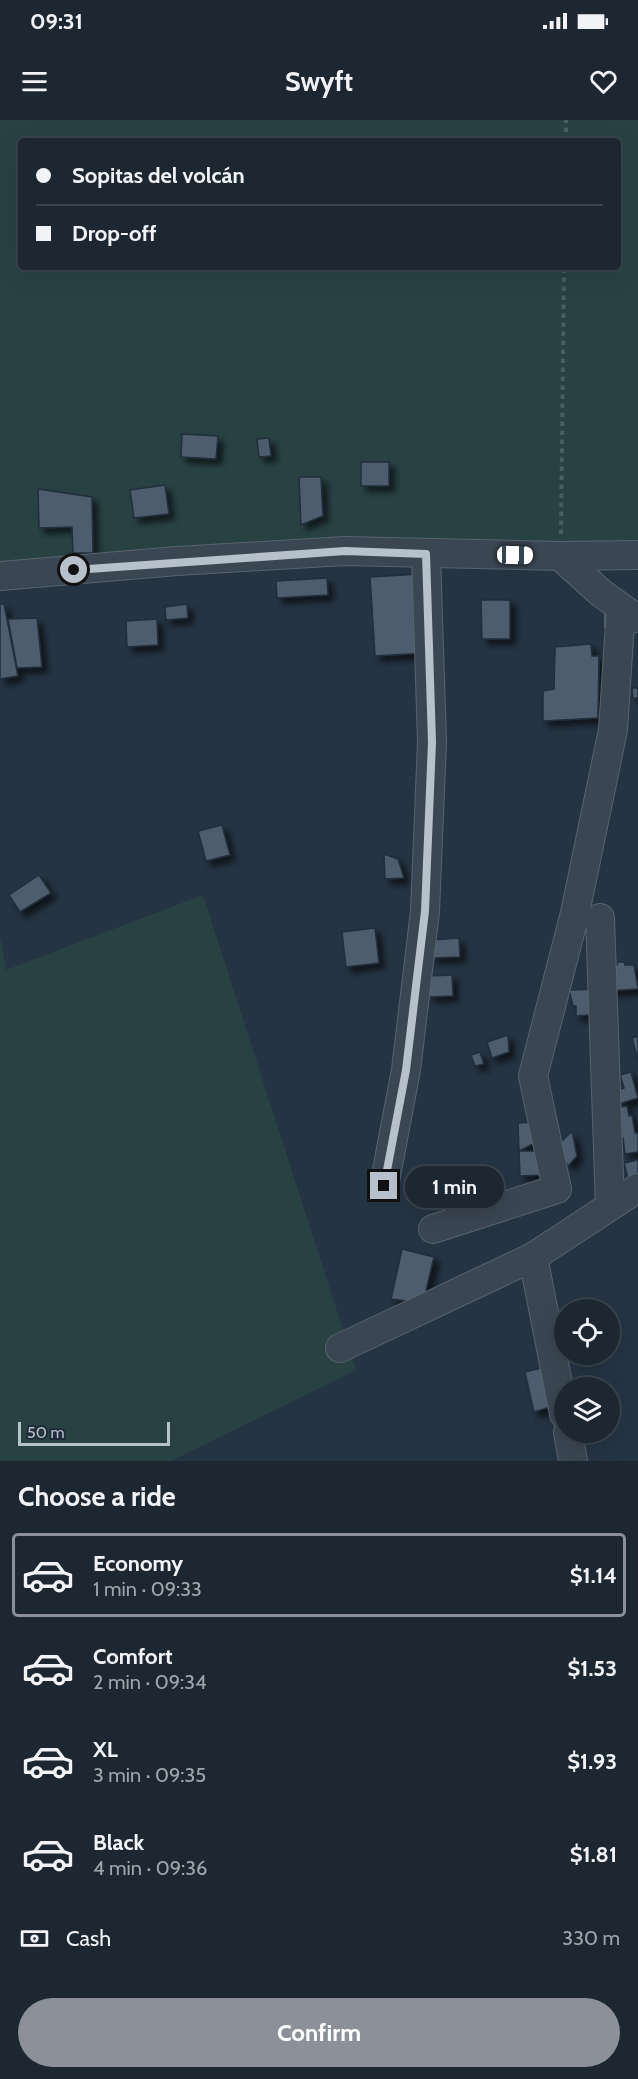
<!DOCTYPE html>
<meta charset="utf-8">
<style>
:root{--surface:#1c2732;--page:#252f3a;--text:#f1f3f6;--muted:#a0a5ac;--line:#3a444d;--accent:#8c9099}
body{margin:0;font-family:Cabin,sans-serif;background:var(--page);color:var(--text);height:100vh;display:flex;flex-direction:column;font-size:22px;white-space:nowrap}
*{box-sizing:border-box;margin:0}
p{font-size:20px;color:var(--muted)}
.icon{flex:none;width:33px;height:33px;fill:none;stroke:currentColor;stroke-width:2;stroke-linecap:round;stroke-linejoin:round}
.map{position:relative;height:1341px;overflow:hidden}
.drawer{display:flex;flex-direction:column;background:var(--surface);flex:1}
.drawer>*{flex:none}
.hud{position:absolute;left:18px;top:18px;width:603px;height:132px;border-radius:6px;box-shadow:0 6px 24px #0002,0 0 0 2px var(--line);display:grid;align-content:center;height:132px;padding:0 18px;background:var(--surface)}
.buttons{position:absolute;left:554px;top:1179px;display:grid;gap:12px}
.buttons a{display:grid;place-items:center;width:66px;height:66px;border-radius:50%;background:var(--surface);box-shadow:0 6px 24px #0002,0 0 0 2px var(--line);font-size:30px}
.scale{position:absolute;left:18px;bottom:15px;width:152px;box-sizing:border-box;padding-left:6px;border:3px solid #b7c1cc;border-top:0;font-size:16px;line-height:21px;white-space:nowrap;color:#b7c1cc;-webkit-text-stroke:4px #1f2b38;paint-order:stroke}
.end{position:absolute;width:27px;height:27px;margin:-14px;border:8px solid #b7c1cc;background:#111;box-shadow:0 0 0 3px #111}
.from{border-radius:50%}
.bubble{position:absolute;height:42px;border-radius:21px;background:var(--surface);box-shadow:0 6px 24px #0002,0 0 0 2px var(--line);font-size:20px;font-weight:800;line-height:42px;text-align:center}
.car{position:absolute;width:18px;height:36px;margin:-18px -9px;border-radius:8px;box-shadow:0 0 4px 2px #0007;background:linear-gradient(#fff 24%,#345 0 40%,#fff 0 76%,#345 0 86%,#fff 0)}
.hud b{display:flex;align-items:center;gap:21px;height:57px;font-size:22px}
.hud b+b{border-top:2px solid var(--line)}
.hud i{width:15px;height:15px;background:var(--text)}
ul{padding:0;list-style:none}
li{display:flex;align-items:center;gap:18px;height:84px;margin:0 12px 9px;padding:0 6px;border:3px solid transparent;border-radius:6px}
li div{flex:1}
li b{display:block;font-size:22px}
li em{font-style:normal;font-weight:800}
li.selected{border-color:var(--accent)}
li>.icon{width:54px;height:54px;stroke-width:1.5}
h2{padding:0 18px;font-size:27px;line-height:72px}
.pay{display:flex;align-items:center;gap:15px;height:66px;padding:0 18px;font-size:22px}
.pay p{margin-inline-start:auto}
.primary-button{display:flex;gap:12px;margin-top:auto;padding:12px 18px}
.primary-button a{flex:1;height:69px;border-radius:36px;background:var(--accent);color:#fff;font-size:24px;font-weight:800;line-height:69px;text-align:center}
.status{display:flex;justify-content:space-between;align-items:center;height:42px;padding:0 30px;background:var(--surface);direction:ltr}
.status svg{height:16px;fill:currentColor}
header{display:flex;justify-content:space-between;align-items:center;height:78px;padding:0 18px;background:var(--surface);font-size:27px;font-weight:800}
.map>svg:first-child{display:block}
.green{fill:#284244;fill-rule:evenodd}
.building{fill:#4e5d6e;stroke:#212d3a;stroke-width:1.5;filter:url(#shadow)}
.lines{fill:none;stroke-linecap:round;stroke-linejoin:round}
.minor-casing{stroke:#58646f;stroke-width:30}
.path{stroke:#465f60;stroke-width:4;stroke-dasharray:4.5 4.5;stroke-linecap:butt}
.minor{stroke:#3a4652;stroke-width:28}
.route{stroke:#b7c1cc;stroke-width:8}
</style>
<div class="status"><b>09:31</b><svg viewBox="0 0 49 12"><path d="M0 12V9h3v3zM5 12V6h3v6zM10 12V3h3v9zM15 12V0h3v12zM26 1h20v11H26zM47 4h2v5h-2z"/></svg></div>
<header><svg class="icon" aria-label="menu" viewBox="0 0 24 24"><path d="M4 6h16M4 12h16M4 18h16"/></svg>Swyft<svg class="icon" aria-label="heart" viewBox="0 0 24 24"><path d="M12 20l-8-8c-3-5 5-10 8-4 3-6 11-1 8 4z"/></svg></header>
<div class="map">
<svg width="638" height="1341" viewBox="0 0 638 1341">
<defs>
<filter id="shadow"><feDropShadow dx="5.5" dy="5.5" stdDeviation="3" flood-color="#0009"/></filter>
</defs>
<rect width="100%" height="100%" fill="#253443"/>
<g class="green">
<path d="M0,0H638V435L0,456ZM21,21H618V147H21Z"/>
<polygon points="203,775 356,1250 171,1341 0,1341 0,816 6,850"/>
</g>
<g class="building">
<polygon points="182,314 218,316 216,339 181,337"/>
<polygon points="269,318 271,336 259,337 257,319"/>
<rect x="361" y="342" width="28" height="24"/>
<polygon points="299,357 321,357 323,396 301,405"/>
<polygon points="165,365 169,394 134,398 130,370"/>
<polygon points="38,369 92,377 93,433 73,433 72,407 39,408"/>
<polygon points="421,454 426,533 375,536 370,457"/>
<polygon points="327,458 328,475 277,478 276,461"/>
<polygon points="481,480 510,480 510,519 482,519"/>
<polygon points="0,484 4,484 18,556 0,559"/>
<polygon points="187,484 188,498 166,500 165,487"/>
<polygon points="613,492 613,509 603,509 603,493"/>
<polygon points="37,498 42,547 17,548 8,499"/>
<polygon points="157,499 158,525 127,527 126,501"/>
<polygon points="591,524 592,536 599,536 598,598 543,601 543,571 554,569 555,527"/>
<polygon points="632,568 638,568 638,578 633,578"/>
<polygon points="222,705 230,735 206,741 198,711"/>
<polygon points="384,734 398,739 404,758 385,759"/>
<polygon points="39,755 51,773 20,792 9,775"/>
<polygon points="375,808 379,843 346,847 342,812"/>
<polygon points="459,818 460,837 432,838 431,820"/>
<polygon points="617,842 625,842 625,845 634,845 638,869 607,871 605,846 617,845"/>
<polygon points="452,855 453,876 429,877 428,856"/>
<polygon points="600,869 601,894 576,896 576,886 573,886 569,870"/>
<polygon points="508,915 509,932 492,938 487,922"/>
<polygon points="638,916 638,937 637,937 632,918"/>
<polygon points="480,932 484,944 475,946 471,935"/>
<polygon points="631,952 638,978 619,984 615,971 624,968 620,955"/>
<polygon points="627,986 629,996 632,995 635,1013 638,1013 638,1032 625,1034 623,1018 616,1019 612,988"/>
<polygon points="536,1002 537,1022 519,1031 518,1003"/>
<polygon points="572,1011 577,1036 568,1046 557,1026"/>
<polygon points="519,1031 543,1031 544,1055 520,1056"/>
<polygon points="638,1040 638,1064 631,1070 624,1043"/>
<polygon points="402,1129 434,1137 423,1183 391,1179"/>
<polygon points="549,1246 557,1285 534,1292 525,1252"/>
</g>
<g class="lines">
<defs>
<g id="minor">
<polyline points="560,436 601,473 636,498"/>
<polyline points="0,456 177,441 345,431 560,436 638,435"/>
<polyline points="600,798 610,1086"/>
<polyline points="384,1066 406,950 425,791 432,622 426,434"/>
<polyline points="433,1109 557,1069 533,956 575,793 613,610 621,488"/>
<polyline points="533,1137 564,1294"/>
<polyline points="340,1228 533,1137 638,1068"/>
<polyline points="568,1312 573,1341"/>
</g>
</defs>
<use href="#minor" class="minor-casing"/>
<g class="path">
<polyline points="566,21 566,0"/>
<polyline points="561,414 564,147"/>
</g>
<use href="#minor" class="minor"/>
</g>
<g class="lines">
<polyline class="route" points="74,450 345,431 426,434 432,622 425,791 406,950 384,1066"/>
</g>
</svg>
<div class="buttons">
<a><svg class="icon" aria-label="locate" viewBox="0 0 24 24"><circle cx="12" cy="12" r="6"/><path d="M12 2v4M12 18v4M2 12h4M18 12h4"/></svg></a>
<a><svg class="icon" aria-label="layers" viewBox="0 0 24 24"><path d="M12 4l9 5-9 5-9-5zM3 14l9 5 9-5"/></svg></a>
</div>
<div class="scale">50 m</div>
<i class="end from" style="left:74px;top:450px"></i>
<i class="end" style="left:384px;top:1066px"></i>
<div class="bubble" style="left:405px;top:1046px;width:99px">1 min</div>
<i class="car" style="left:515px;top:435px;rotate:91deg"></i>
<div class="hud">
<b><i class="from"></i>Sopitas del volcán</b>
<b><i></i>Drop-off</b>
</div>
</div>
<section class="drawer">
<h2>Choose a ride</h2>
<ul>
<li class="selected"><svg class="icon" aria-label="car" viewBox="0 0 24 24"><path d="M5 17H2v-5l4-1 3-4h7l3 4 3 1v5h-3M9 17h6M6 11h13"/><circle cx="7" cy="17" r="2"/><circle cx="17" cy="17" r="2"/></svg><div><b>Economy</b><p>1 min · 09:33</p></div><em>$1.14</em></li>
<li><svg class="icon" aria-label="car" viewBox="0 0 24 24"><path d="M5 17H2v-5l4-1 3-4h7l3 4 3 1v5h-3M9 17h6M6 11h13"/><circle cx="7" cy="17" r="2"/><circle cx="17" cy="17" r="2"/></svg><div><b>Comfort</b><p>2 min · 09:34</p></div><em>$1.53</em></li>
<li><svg class="icon" aria-label="car" viewBox="0 0 24 24"><path d="M5 17H2v-5l4-1 3-4h7l3 4 3 1v5h-3M9 17h6M6 11h13"/><circle cx="7" cy="17" r="2"/><circle cx="17" cy="17" r="2"/></svg><div><b>XL</b><p>3 min · 09:35</p></div><em>$1.93</em></li>
<li><svg class="icon" aria-label="car" viewBox="0 0 24 24"><path d="M5 17H2v-5l4-1 3-4h7l3 4 3 1v5h-3M9 17h6M6 11h13"/><circle cx="7" cy="17" r="2"/><circle cx="17" cy="17" r="2"/></svg><div><b>Black</b><p>4 min · 09:36</p></div><em>$1.81</em></li>
</ul>
<div class="pay"><svg class="icon" aria-label="cash" viewBox="0 0 24 24"><path d="M3 7h18v10H3z"/><circle cx="12" cy="12" r="2"/></svg>Cash<p>330 m</p></div>
<div class="primary-button"><a>Confirm</a></div>
</section>
